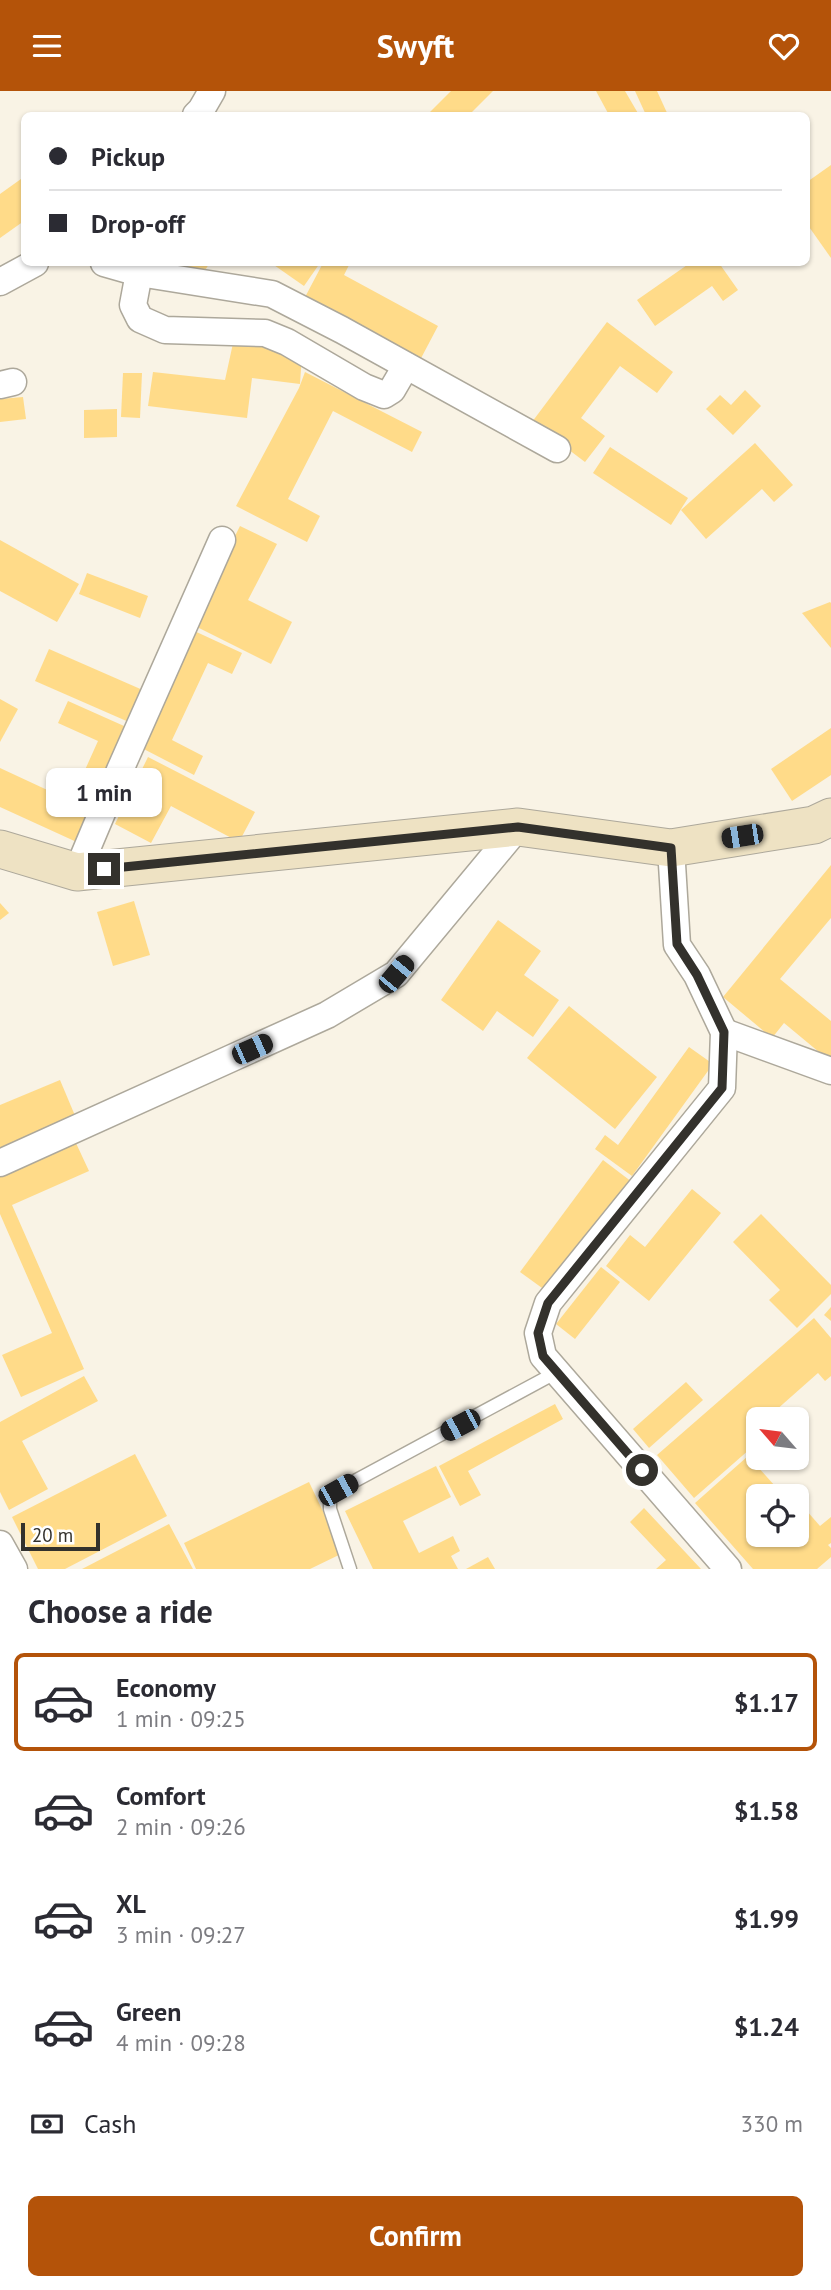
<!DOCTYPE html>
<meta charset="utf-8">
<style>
:root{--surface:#fff;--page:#f2f2f3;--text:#2b2b33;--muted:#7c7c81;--line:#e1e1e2;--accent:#b45309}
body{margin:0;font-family:"PT Sans",sans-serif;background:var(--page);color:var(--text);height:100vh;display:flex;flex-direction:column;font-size:26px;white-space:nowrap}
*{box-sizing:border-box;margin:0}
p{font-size:23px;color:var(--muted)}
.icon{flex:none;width:38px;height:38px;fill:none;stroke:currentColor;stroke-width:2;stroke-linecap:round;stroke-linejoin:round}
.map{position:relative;height:1478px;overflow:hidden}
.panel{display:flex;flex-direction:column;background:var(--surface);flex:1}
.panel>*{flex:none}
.top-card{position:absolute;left:21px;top:21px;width:789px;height:154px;border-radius:10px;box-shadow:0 2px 5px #0004;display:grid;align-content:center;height:154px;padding:0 28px;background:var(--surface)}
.needle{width:46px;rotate:298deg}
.controls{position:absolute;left:746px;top:1316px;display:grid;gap:14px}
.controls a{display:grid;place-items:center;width:63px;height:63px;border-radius:10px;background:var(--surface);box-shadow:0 2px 5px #0004;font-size:35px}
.scale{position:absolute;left:21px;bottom:18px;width:79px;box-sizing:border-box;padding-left:7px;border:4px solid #33312c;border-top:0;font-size:19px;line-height:24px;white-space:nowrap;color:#33312c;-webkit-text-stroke:5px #fff;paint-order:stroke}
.end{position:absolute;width:32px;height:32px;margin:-16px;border:9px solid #33312c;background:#fff;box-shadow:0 0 0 4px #fff}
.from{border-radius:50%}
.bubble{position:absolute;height:49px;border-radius:10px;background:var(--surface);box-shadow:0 2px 5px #0004;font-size:23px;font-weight:600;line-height:49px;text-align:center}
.car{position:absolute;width:21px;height:42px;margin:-21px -10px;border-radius:9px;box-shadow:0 0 5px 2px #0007;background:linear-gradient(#222 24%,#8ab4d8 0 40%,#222 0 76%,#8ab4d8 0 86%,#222 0)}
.top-card b{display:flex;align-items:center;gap:24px;height:66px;font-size:26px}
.top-card b+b{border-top:2px solid var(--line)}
.top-card i{width:18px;height:18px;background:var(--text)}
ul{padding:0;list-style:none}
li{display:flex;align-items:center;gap:21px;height:98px;margin:0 14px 10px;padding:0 14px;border:4px solid transparent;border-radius:10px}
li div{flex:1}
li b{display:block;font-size:26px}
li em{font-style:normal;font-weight:600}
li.selected{border-color:var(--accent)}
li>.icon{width:63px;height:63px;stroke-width:1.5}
h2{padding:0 28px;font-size:32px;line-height:84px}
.pay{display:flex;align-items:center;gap:18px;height:77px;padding:0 28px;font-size:26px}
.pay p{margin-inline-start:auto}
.cta{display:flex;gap:14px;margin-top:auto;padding:14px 28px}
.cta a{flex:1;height:80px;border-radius:10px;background:var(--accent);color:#fff;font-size:28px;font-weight:600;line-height:80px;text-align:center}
header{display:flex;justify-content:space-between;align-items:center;height:91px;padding:0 28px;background:var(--accent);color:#fff;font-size:32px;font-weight:600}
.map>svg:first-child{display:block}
.building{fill:#ffdb89}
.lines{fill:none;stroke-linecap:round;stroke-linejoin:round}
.lane-casing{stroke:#ada89b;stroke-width:15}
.street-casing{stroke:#ada89b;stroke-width:29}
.secondary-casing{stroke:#ada89b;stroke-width:39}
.lane{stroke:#fff;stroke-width:12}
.street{stroke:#fff;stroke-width:26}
.secondary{stroke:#eee2c3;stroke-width:37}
.route{stroke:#33312c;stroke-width:9}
</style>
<header><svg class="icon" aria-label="menu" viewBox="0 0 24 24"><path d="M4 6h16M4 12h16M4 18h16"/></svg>Swyft<svg class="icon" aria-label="heart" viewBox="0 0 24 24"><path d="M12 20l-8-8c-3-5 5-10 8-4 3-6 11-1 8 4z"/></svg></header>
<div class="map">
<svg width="831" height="1478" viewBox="0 0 831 1478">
<rect width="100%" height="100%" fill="#f9f3e5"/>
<g class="building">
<polygon points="451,0 493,0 469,24 427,24"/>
<polygon points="596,0 625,0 639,24 609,24"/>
<polygon points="635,0 657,0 668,24 646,24"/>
<polygon points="831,74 831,167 807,133 807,91"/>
<polygon points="21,88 24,92 24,130 0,147 0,103"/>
<polygon points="139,172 207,172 209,173 199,189"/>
<polygon points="271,172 320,172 304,195"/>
<polygon points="323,172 350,172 344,184 438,235 419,271 303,210"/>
<polygon points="690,172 719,172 738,199 723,210 712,195 655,235 637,209"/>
<polygon points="607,231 673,281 657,302 620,275 581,327 605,345 585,371 532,331"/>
<polygon points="235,243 302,263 300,293 252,287 247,327 148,315 153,281 225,289"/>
<polygon points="305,281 422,341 412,361 333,320 288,408 320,425 307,451 236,415 299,297"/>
<polygon points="123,282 142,282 140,327 121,326"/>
<polygon points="745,299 761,315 733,344 706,318 720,304 731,314"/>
<polygon points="23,306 26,328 0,331 0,308"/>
<polygon points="117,318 117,346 84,347 84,319"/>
<polygon points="755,352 793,394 774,411 762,398 706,448 681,419"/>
<polygon points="610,356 688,407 671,434 593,382"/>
<polygon points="240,435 277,453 248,509 292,531 271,573 191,533"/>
<polygon points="0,449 79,493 57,531 0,500"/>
<polygon points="87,482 148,505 140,527 79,503"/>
<polygon points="830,511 831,512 831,557 802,522"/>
<polygon points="190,538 242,562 232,583 208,572 172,649 203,665 194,684 134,653"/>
<polygon points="49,558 145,600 131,632 35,590"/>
<polygon points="0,608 18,618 0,651"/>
<polygon points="68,610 133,639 81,753 0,716 0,677 71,710 98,650 58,632"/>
<polygon points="831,637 831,684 792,710 771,678"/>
<polygon points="148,666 255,721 239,751 171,715 151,752 115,733"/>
<polygon points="831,774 831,827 780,888 831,930 831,971 784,932 772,947 723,906"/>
<polygon points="134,810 150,864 113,875 97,821"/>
<polygon points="0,812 9,822 0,829"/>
<polygon points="498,829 541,860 524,884 559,909 533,946 497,920 483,940 441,909"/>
<polygon points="569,915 657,986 615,1038 527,967"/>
<polygon points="689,956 713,973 632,1085 595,1058 605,1044 618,1054"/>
<polygon points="60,989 76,1027 0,1059 0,1014"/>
<polygon points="75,1050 89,1080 12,1114 84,1278 21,1306 2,1264 52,1242 0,1123 0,1083"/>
<polygon points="603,1069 632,1091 549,1202 520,1181"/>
<polygon points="692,1098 721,1122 649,1210 606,1175 630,1144 645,1156"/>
<polygon points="761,1123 831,1194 831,1203 797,1237 769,1209 780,1199 733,1151"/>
<polygon points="601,1176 620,1191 575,1248 556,1233"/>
<polygon points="831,1216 831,1230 824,1224"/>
<polygon points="814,1227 831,1247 831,1285 825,1290 818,1282 766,1328 758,1328 758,1335 751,1341 758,1351 694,1407 657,1364"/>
<polygon points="84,1285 98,1310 22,1350 48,1398 9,1419 0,1401 0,1331"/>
<polygon points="686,1291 703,1309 649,1357 633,1338"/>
<polygon points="555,1313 563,1328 468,1380 481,1404 460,1415 439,1375"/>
<polygon points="135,1363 167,1425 65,1478 38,1478 12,1426"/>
<polygon points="748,1365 784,1405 758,1405 758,1444 796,1444 796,1414 799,1411 820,1435 831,1426 831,1452 828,1454 831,1457 831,1466 817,1478 753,1478 695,1412"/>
<polygon points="436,1375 451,1406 403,1430 419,1462 453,1445 460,1460 451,1465 458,1478 373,1478 345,1420"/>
<polygon points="309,1391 343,1462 310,1478 196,1478 184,1452"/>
<polygon points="644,1417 701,1478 656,1478 666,1469 630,1431"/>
<polygon points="169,1433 193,1478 82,1478"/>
<polygon points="488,1466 495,1478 466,1478"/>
</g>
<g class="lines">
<defs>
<polyline id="lane" points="350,1478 330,1418 330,1408 338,1399 557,1281"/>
<g id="street">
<polyline points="196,24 201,19 212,0"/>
<polyline points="104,172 139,182 272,203 342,239 557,358"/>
<polyline points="139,182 133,214 140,228 165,239 265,242 287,251 364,296 384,304 392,299 406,275"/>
<polyline points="0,191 35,172"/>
<polyline points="0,294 13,291"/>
<polyline points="671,757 677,854 697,884 724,941 722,997 548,1212 538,1242 543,1265 728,1478"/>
<polyline points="77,781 120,679 222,449"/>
<polyline points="724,941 831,980"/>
<polyline points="0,1072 327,924 396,883 518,736"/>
<polyline points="0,1453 14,1478"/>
</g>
<polyline id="secondary" points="0,758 77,781 518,736 671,757 814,734 831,726"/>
</defs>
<use href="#lane" class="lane-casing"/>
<use href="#street" class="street-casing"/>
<use href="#secondary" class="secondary-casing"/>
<use href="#lane" class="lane"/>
<use href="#street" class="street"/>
<use href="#secondary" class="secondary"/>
</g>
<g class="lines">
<polyline class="route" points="104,778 518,736 671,757 677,853 697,884 724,941 722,997 548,1212 538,1242 543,1265 642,1379"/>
</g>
</svg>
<div class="controls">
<a><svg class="needle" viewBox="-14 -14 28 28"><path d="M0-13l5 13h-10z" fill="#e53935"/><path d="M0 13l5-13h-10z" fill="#7c7c81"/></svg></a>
<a><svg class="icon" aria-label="locate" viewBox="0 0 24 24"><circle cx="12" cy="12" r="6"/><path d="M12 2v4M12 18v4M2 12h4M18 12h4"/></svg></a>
</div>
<div class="scale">20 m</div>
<i class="end from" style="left:642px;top:1379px"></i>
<i class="end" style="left:104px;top:778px"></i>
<div class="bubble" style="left:46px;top:677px;width:116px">1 min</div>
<i class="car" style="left:742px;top:745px;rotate:261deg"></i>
<i class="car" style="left:396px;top:883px;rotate:40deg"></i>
<i class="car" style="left:252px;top:958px;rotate:66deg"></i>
<i class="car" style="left:460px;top:1334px;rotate:242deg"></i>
<i class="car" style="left:338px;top:1399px;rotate:61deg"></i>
<div class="top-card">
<b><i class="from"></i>Pickup</b>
<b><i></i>Drop-off</b>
</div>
</div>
<section class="panel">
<h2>Choose a ride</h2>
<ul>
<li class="selected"><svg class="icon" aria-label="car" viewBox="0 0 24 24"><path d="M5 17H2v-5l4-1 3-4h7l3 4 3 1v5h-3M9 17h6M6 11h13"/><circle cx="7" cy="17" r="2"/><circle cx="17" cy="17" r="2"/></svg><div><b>Economy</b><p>1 min · 09:25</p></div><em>$1.17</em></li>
<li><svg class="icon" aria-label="car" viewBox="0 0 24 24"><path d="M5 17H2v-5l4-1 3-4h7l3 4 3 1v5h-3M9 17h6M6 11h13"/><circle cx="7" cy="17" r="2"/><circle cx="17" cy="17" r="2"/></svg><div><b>Comfort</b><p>2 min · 09:26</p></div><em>$1.58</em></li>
<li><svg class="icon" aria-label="car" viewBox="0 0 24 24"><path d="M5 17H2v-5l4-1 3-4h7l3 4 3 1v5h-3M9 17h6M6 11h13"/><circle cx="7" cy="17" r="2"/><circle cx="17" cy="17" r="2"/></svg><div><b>XL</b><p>3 min · 09:27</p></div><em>$1.99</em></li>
<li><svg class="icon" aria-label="car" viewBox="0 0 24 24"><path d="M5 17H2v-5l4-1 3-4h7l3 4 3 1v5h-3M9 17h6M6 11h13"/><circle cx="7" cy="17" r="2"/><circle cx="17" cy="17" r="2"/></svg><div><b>Green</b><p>4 min · 09:28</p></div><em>$1.24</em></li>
</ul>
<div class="pay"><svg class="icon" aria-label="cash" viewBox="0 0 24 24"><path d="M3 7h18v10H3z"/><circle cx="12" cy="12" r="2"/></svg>Cash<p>330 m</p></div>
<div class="cta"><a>Confirm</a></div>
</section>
